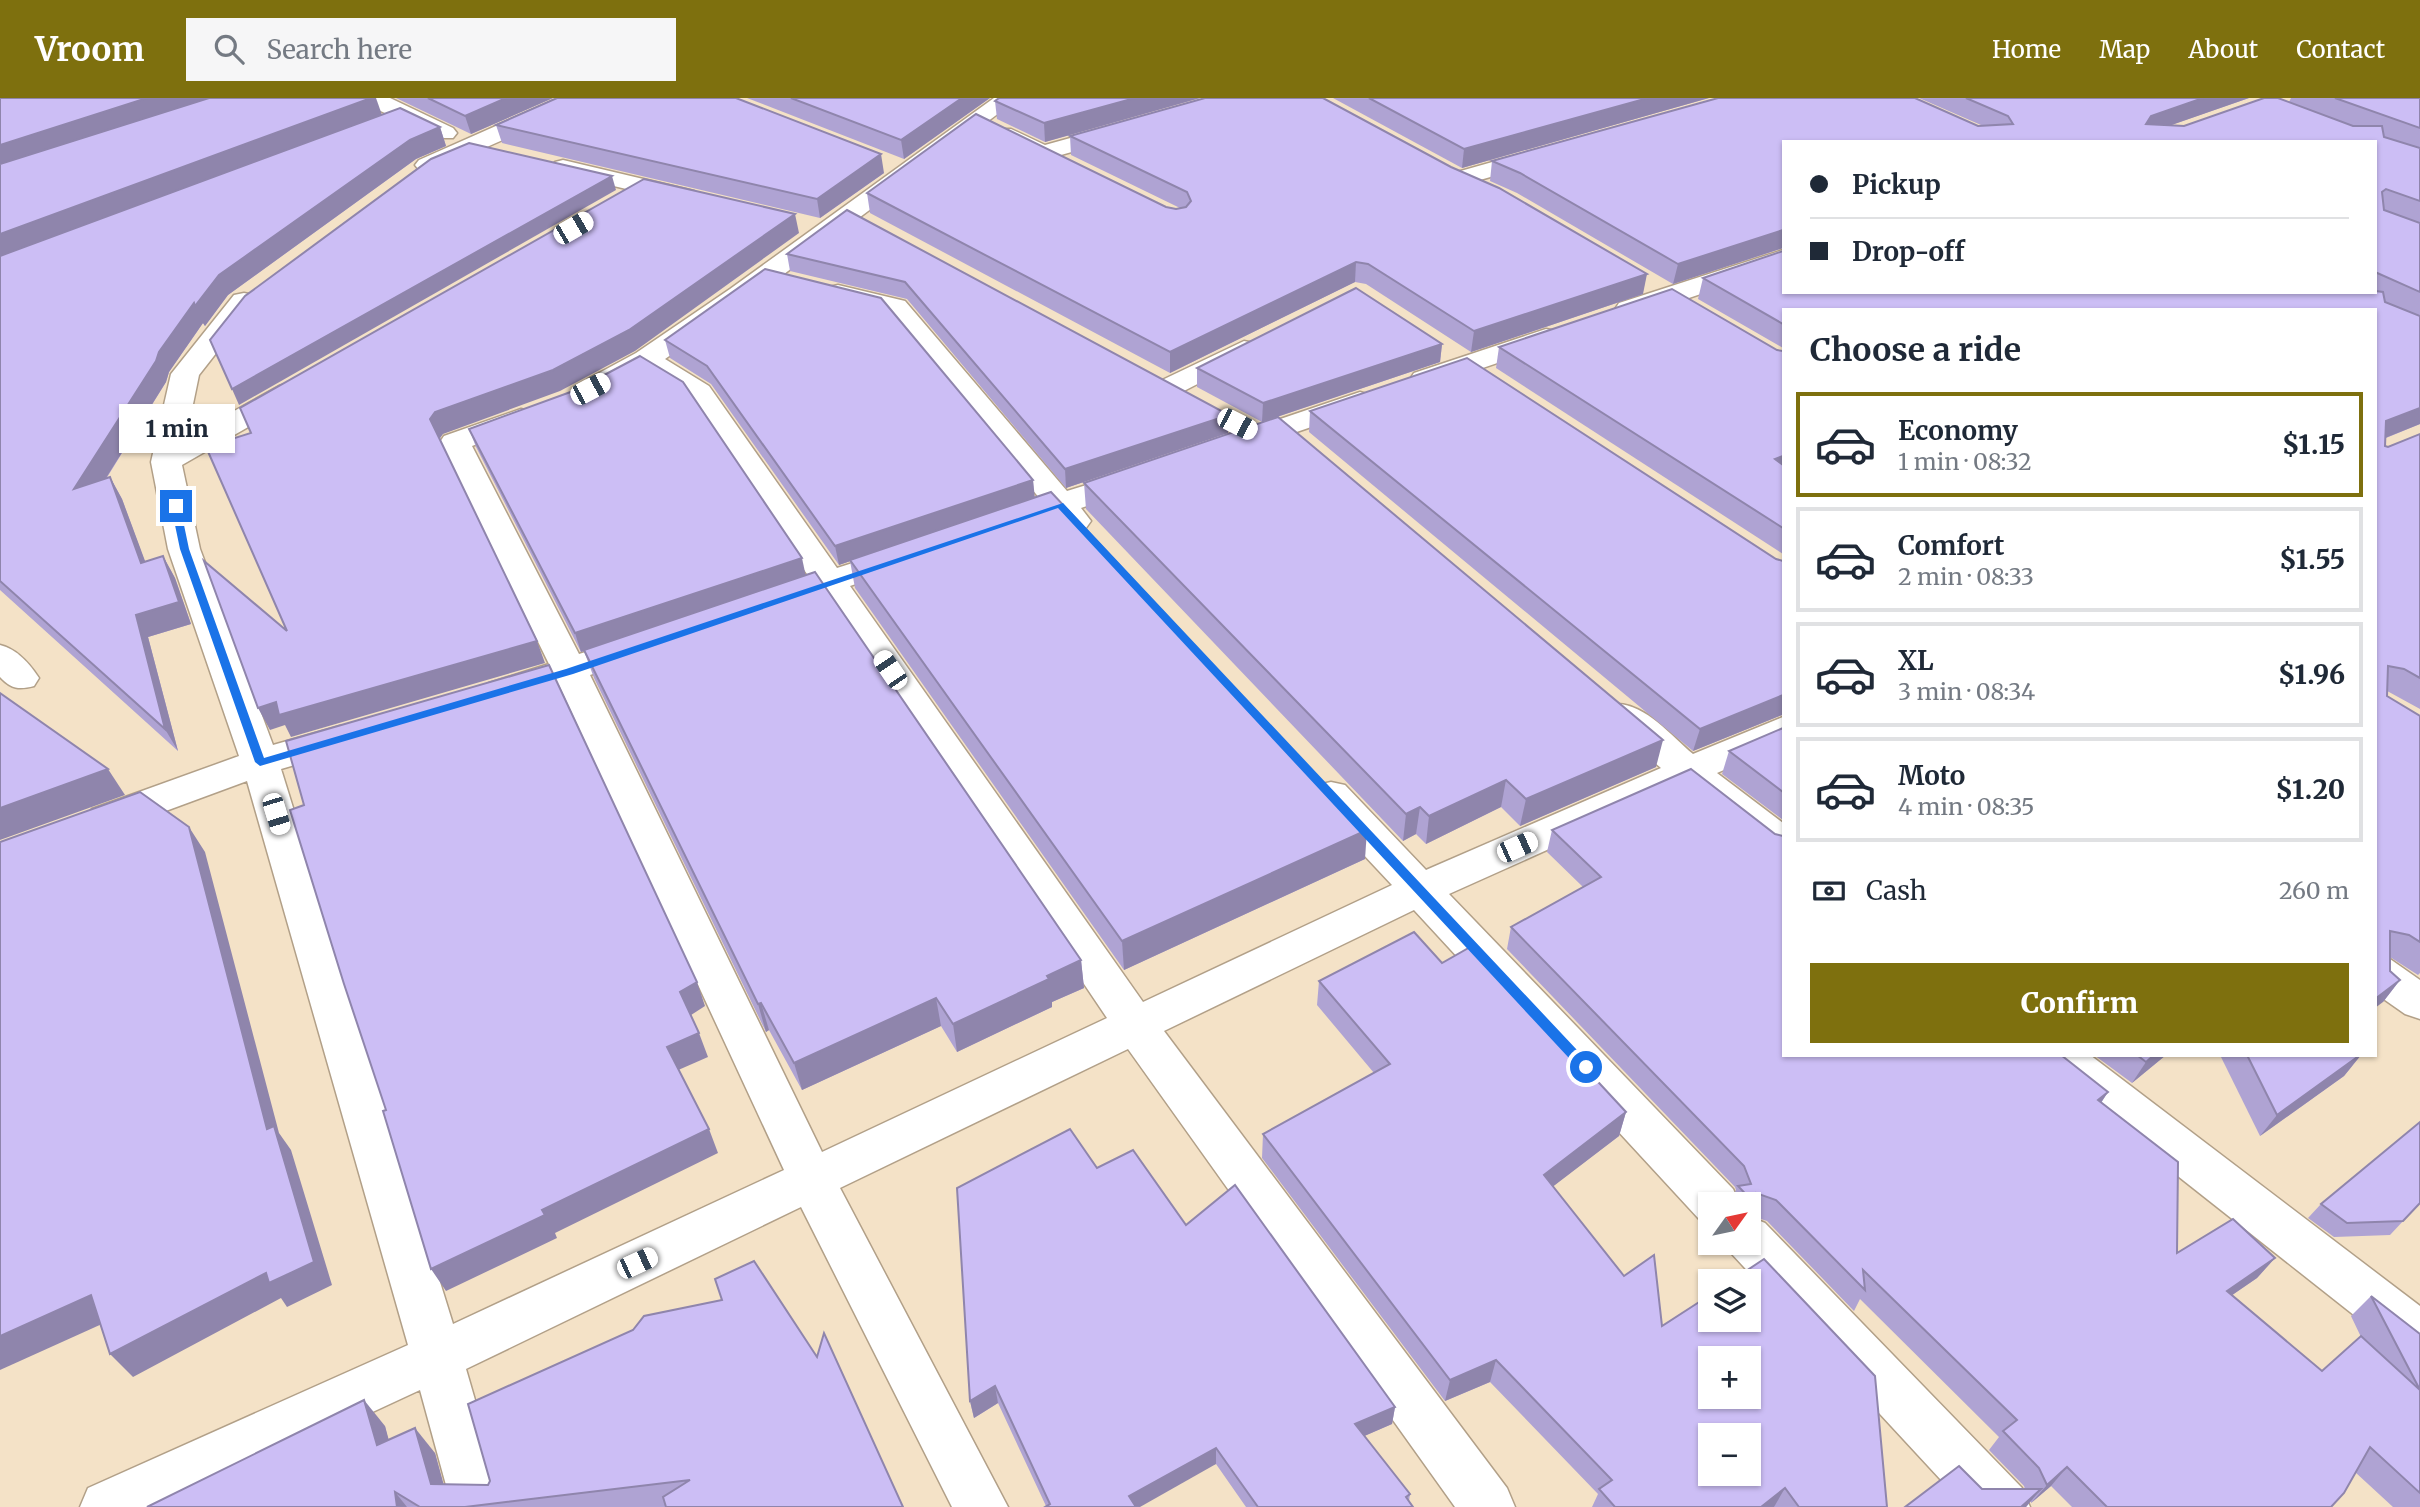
<!DOCTYPE html>
<meta charset="utf-8">
<style>
:root{--surface:#fff;--page:#f6f6f7;--text:#1f2937;--muted:#747a83;--line:#e0e1e3;--accent:#7e700e}
body{margin:0;font-family:Merriweather,serif;background:var(--page);color:var(--text);height:100vh;display:flex;flex-direction:column;font-size:26px;white-space:nowrap}
*{box-sizing:border-box;margin:0}
p{font-size:23px;color:var(--muted)}
.icon{flex:none;width:38px;height:38px;fill:none;stroke:currentColor;stroke-width:2;stroke-linecap:round;stroke-linejoin:round}
.map{position:relative;flex:1;overflow:hidden}
.drawer{position:absolute;left:1782px;top:210px;width:595px;height:749px;display:flex;flex-direction:column;background:var(--surface);border-radius:0px;box-shadow:0 2px 5px #0004}
.drawer>*{flex:none}
.guide{position:absolute;left:1782px;top:42px;width:595px;height:154px;border-radius:0px;box-shadow:0 2px 5px #0004;display:grid;align-content:center;height:154px;padding:0 28px;background:var(--surface)}
.needle{width:46px;rotate:57deg}
.fabs{position:absolute;left:1698px;top:1094px;display:grid;gap:14px}
.fabs a{display:grid;place-items:center;width:63px;height:63px;border-radius:0px;background:var(--surface);box-shadow:0 2px 5px #0004;font-size:35px}
.end{position:absolute;width:32px;height:32px;margin:-16px;border:9px solid #1a73e8;background:#fff;box-shadow:0 0 0 4px #fff}
.from{border-radius:50%}
.bubble{position:absolute;height:49px;border-radius:0px;background:var(--surface);box-shadow:0 2px 5px #0004;font-size:23px;font-weight:800;line-height:49px;text-align:center}
.car{position:absolute;width:21px;height:42px;margin:-21px -10px;border-radius:9px;box-shadow:0 0 5px 2px #0007;background:linear-gradient(#fff 24%,#345 0 40%,#fff 0 76%,#345 0 86%,#fff 0)}
.guide b{display:flex;align-items:center;gap:24px;height:66px;font-size:26px}
.guide b+b{border-top:2px solid var(--line)}
.guide i{width:18px;height:18px;background:var(--text)}
ul{padding:0;list-style:none}
li{display:flex;align-items:center;gap:21px;height:105px;margin:0 14px 10px;padding:0 14px;border:4px solid var(--line);border-radius:0px}
li div{flex:1}
li b{display:block;font-size:26px}
li em{font-style:normal;font-weight:800}
li.active{border-color:var(--accent)}
li>.icon{width:63px;height:63px;stroke-width:1.5}
h2{padding:0 28px;font-size:32px;line-height:84px}
.pay{display:flex;align-items:center;gap:18px;height:77px;padding:0 28px;font-size:26px}
.pay p{margin-inline-start:auto}
.primary-button{display:flex;gap:14px;margin-top:auto;padding:14px 28px}
.primary-button a{flex:1;height:80px;border-radius:0px;background:var(--accent);color:#fff;font-size:28px;font-weight:800;line-height:80px;text-align:center}
header{display:flex;align-items:center;gap:42px;box-sizing:border-box;height:98px;padding:0 35px;background:var(--accent);color:#fff}
header strong{font-size:33px}
nav{display:flex;gap:38px;margin-inline-start:auto;font-size:24px}
.search{width:490px;height:63px;background:var(--page);display:flex;align-items:center;gap:18px;box-sizing:border-box;padding:0 24px;border-radius:0px;color:var(--muted);font-size:26px}
.map>svg:first-child{display:block}
.lines{fill:none;stroke-linecap:round;stroke-linejoin:round}
.minor-casing{stroke:#b2a088;stroke-width:3}
.minor{fill:#fff;fill-rule:evenodd}
.wall{fill:#afa3d3}
.shaded-wall{fill:#8f85ac}
.building{fill:#ccbef5;stroke:#8f85ac;stroke-width:2;fill-rule:evenodd}
.route{fill:#1a73e8}
</style>
<header>
<strong>Vroom</strong>
<div class="search"><svg class="icon" aria-label="search" viewBox="0 0 24 24"><circle cx="10" cy="10" r="6"/><path d="M15 15l6 6"/></svg>Search here</div>
<nav><a>Home</a><a>Map</a><a>About</a><a>Contact</a></nav>
</header>
<div class="map">
<svg width="2420" height="1409" viewBox="0 0 2420 1409">
<rect width="100%" height="100%" fill="#f4e2c7"/>
<g class="lines">
<defs>
<g id="minor">
<polygon points="361,0 390,0 453,30 457,35 453,40 437,40 364,5"/>
<polygon points="559,0 589,0 586,5 435,72 419,72 415,67 419,62"/>
<path d="M994,0H1019L748,203L665,261L709,288L837,470L903,449L915,452L919,459L915,466L850,488L1143,904L1392,787L1317,707L1312,697L1317,687L1331,684L1345,687L1426,772L1661,670L1608,625L1603,616L1608,607C1640,599 1670,637 1693,656L1783,619V646L1717,675L1783,725V760L1769,756L1685,690L1449,796L1733,1091L1740,1106H1710V1125L1699,1121L1414,812L1164,933L1507,1390L1515,1409H1455L1128,951L840,1090L1008,1409H952L801,1109L466,1271L506,1409H452L420,1292L168,1409H80L88,1390L408,1247L247,683L106,735L92,731L87,721L92,711L239,658L168,451L151,364L171,276L234,197L244,195L254,197L257,203L199,277L186,340L279,288L289,285L299,288L304,294L299,300L182,367L200,451L273,647L340,628L353,632L359,641L353,650L281,671L453,1226L784,1072L559,587L502,605L489,601L484,593L489,585L549,566L440,344L444,338L521,311L531,314L536,320L531,326L472,348L579,556L638,538L650,541L655,549L650,557L590,577L822,1054L1107,920L822,497L774,513L762,509L757,502L762,495L809,479L689,300L645,273C627,283 609,298 588,293L584,287L588,281L636,255L730,191Z"/>
<polygon points="1121,26 1129,28 1132,33 1129,38 1043,62 995,41 991,36 995,31 1011,31 1045,47"/>
<polygon points="1542,50 1550,52 1554,57 1550,62 1459,88 1450,86 1447,81 1450,76"/>
<polygon points="563,62 694,93 697,98 694,103 685,105 555,74 551,69 555,64"/>
<polygon points="1783,152 1783,168 1639,217 1629,219 1619,217 1615,211 1619,205"/>
<path d="M838,187L905,203L1067,393L1135,372L1146,374L1151,381L1146,388L1081,410L1091,423L1086,430C1071,434 1064,431 1054,419L1013,432L1002,429L997,422L1002,415L1041,402L885,215L829,201L825,195L829,189Z"/>
<polygon points="1546,231 1556,233 1560,239 1556,245 1424,290 1414,287 1410,281 1414,275"/>
<polygon points="1244,243 1254,245 1258,251 1254,257 1178,296 1168,299 1158,296 1154,290 1158,284"/>
<polygon points="1360,294 1370,297 1375,303 1370,309 1238,354 1227,351 1223,345 1227,339"/>
<path d="M0,547C17,551 29,565 39,580L34,588C19,592 11,591 0,579Z"/>
<polygon points="2375,857 2390,861 2420,882 2420,921 2405,916 2375,895"/>
<polygon points="2035,957 2090,957 2420,1208 2420,1262 2402,1255 2041,970"/>
<polygon points="1748,1118 1765,1125 2022,1390 2030,1409 1966,1409 1731,1155 1726,1144 1748,1144"/>
</g>
</defs>
<use href="#minor" class="minor-casing"/>
<use href="#minor" class="minor"/>
</g>
<g class="wall">
<polygon points="0,0 382,17 440,29 446,48 416,61 228,197 205,228 203,225 169,274 166,284 106,381 110,379 122,401 145,464 163,458 175,480 191,526 148,539 178,653 0,492"/>
<polygon points="396,0 553,0 471,36"/>
<polygon points="747,0 990,0 904,61"/>
<polygon points="1200,0 1045,44 997,21 995,3"/>
<polygon points="1333,0 1709,0 1462,70"/>
<polygon points="1919,0 2249,0 2171,27 2184,28 2289,4 2291,0 2420,0 2420,326 2386,340 2385,348 2388,349 2420,336 2420,611 2389,594 2387,593 2387,598 2420,618 2420,875 2418,877 2390,859 2390,873 2400,882 2383,904 2375,212 1783,212 1783,250 1698,201 1703,180 1783,194 2375,194 2375,44 1783,44 1783,150 1673,186 1517,95 1490,83 1492,63 1981,27"/>
<polygon points="496,27 884,75 820,120 502,45"/>
<polygon points="1070,38 1643,196 1471,254 1366,186 1355,184 1170,275 870,115 867,95 1166,109 1176,111 1180,110 1071,57"/>
<polygon points="847,112 1229,317 1228,335 1066,390 907,201 790,173 787,156"/>
<polygon points="665,242 1033,382 1034,400 1365,761 1124,872 855,490 850,463 839,467 711,286 670,260"/>
<polygon points="1442,246 1440,264 1262,324 1197,289 1197,270"/>
<polygon points="1499,249 1783,253 1783,456 1496,270"/>
<polygon points="576,292 806,478 1081,862 1084,890 1052,904 1052,909 957,954 941,928 802,992 769,932 766,934 594,580 584,553 581,554 476,349 469,331"/>
<polygon points="1310,313 1776,461 1783,463 1783,617 1782,617 1693,653 1309,334"/>
<polygon points="1084,385 1656,669 1520,728 1501,709 1426,746 1416,736 1403,743 1086,411"/>
<polygon points="1783,630 1783,722 1722,676 1729,653"/>
<polygon points="1552,732 1775,736 2108,994 2101,1005 2177,1155 2275,1160 2257,1180 2232,1197 2322,1273 2361,1239 2351,1218 2371,1198 2420,1236 2420,1409 2393,1409 2355,1374 2331,1409 2072,1409 2051,1388 2031,1405 2031,1403 2026,1409 1982,1391 2025,1391 2024,1388 1989,1352 1999,1339 1860,1201 1854,1213 1767,1123 1749,1117 1748,1119 1748,1106 1730,1106 1736,1092 1735,1089 1507,851 1511,829 1583,789 1547,754"/>
<polygon points="1442,865 1626,1014 1619,1038 1553,1088 1662,1228 1887,1409 1592,1409 1598,1396 1490,1284 1445,1303 1262,1060 1263,1036 1374,975 1317,907 1319,883"/>
<polygon points="2094,957 2166,957 2132,985"/>
<polygon points="2220,957 2361,957 2344,978 2260,1038"/>
<polygon points="1097,1070 1186,1127 1395,1309 1392,1326 1364,1338 1410,1396 1409,1403 1413,1409 1246,1409 1216,1366 1046,1408 998,1305 974,1320 970,1303"/>
<polygon points="2420,1105 2390,1137 2334,1139 2308,1120 2321,1106"/>
<polygon points="468,1306 903,1409 147,1409 385,1328 388,1341 435,1355 443,1386 488,1387 490,1383"/>
</g>
<g class="shaded-wall">
<polygon points="147,0 212,0 0,69 0,47"/>
<polygon points="371,0 376,0 382,17 0,160 0,136"/>
<polygon points="506,0 553,0 471,36 465,18"/>
<polygon points="962,0 990,0 904,61 901,42"/>
<polygon points="1135,0 1200,0 1045,44 1044,25"/>
<polygon points="1648,0 1709,0 1462,70 1464,51"/>
<polygon points="2203,0 2249,0 2143,37 2146,26 2151,18"/>
<polygon points="440,29 446,48 416,61 228,197 205,228 203,225 169,274 166,284 86,412 74,391 159,254 194,205 219,177 410,42"/>
<polygon points="881,56 884,75 820,120 817,101"/>
<polygon points="612,78 616,92 239,307 232,291"/>
<polygon points="795,116 799,135 635,253 560,293 443,336 438,343 430,321 435,314"/>
<polygon points="1783,132 1783,150 1673,186 1678,166"/>
<polygon points="1356,164 1355,184 1170,275 1170,254"/>
<polygon points="1647,176 1643,196 1471,254 1474,233"/>
<polygon points="1442,246 1440,264 1262,324 1263,305"/>
<polygon points="2420,310 2420,326 2375,344 2386,323"/>
<polygon points="1229,317 1228,335 1066,390 1065,371"/>
<polygon points="1783,358 1783,376 1775,361"/>
<polygon points="110,379 122,401 154,487 141,465"/>
<polygon points="1033,382 1035,401 839,467 835,448"/>
<polygon points="163,458 175,480 191,526 148,539 178,653 165,631 136,517"/>
<polygon points="802,460 806,479 581,554 575,535"/>
<polygon points="537,543 545,565 291,639 285,627 270,632 258,610 276,604"/>
<polygon points="1783,597 1783,613 1782,617 1693,653 1700,631"/>
<polygon points="1663,642 1656,669 1520,728 1526,701"/>
<polygon points="108,671 125,697 0,742 0,710"/>
<polygon points="1506,682 1501,709 1426,746 1429,718"/>
<polygon points="1420,709 1416,736 1403,743 1406,716"/>
<polygon points="189,729 205,754 279,1035 291,1052 332,1187 287,1209 281,1200 133,1279 110,1256 267,1031"/>
<polygon points="1367,732 1365,761 1124,872 1122,843"/>
<polygon points="1081,862 1084,890 1052,904 1052,909 957,954 953,926 1047,878"/>
<polygon points="2400,882 2383,904 2375,910 2375,901"/>
<polygon points="697,884 705,908 688,919 680,894"/>
<polygon points="936,900 941,928 802,992 794,965"/>
<polygon points="761,905 769,932 766,934 758,906"/>
<polygon points="699,935 708,959 676,973 667,949"/>
<polygon points="2154,957 2166,957 2132,985 2146,964"/>
<polygon points="2361,957 2344,978 2260,1038 2277,1017"/>
<polygon points="2108,994 2094,1015 2098,1002"/>
<polygon points="1626,1014 1619,1038 1538,1100 1544,1077"/>
<polygon points="709,1031 718,1055 555,1135 557,1140 446,1193 431,1171 542,1112"/>
<polygon points="2275,1160 2257,1180 2209,1213 2227,1193"/>
<polygon points="91,1197 113,1221 0,1272 0,1238"/>
<polygon points="1496,1262 1490,1284 1445,1303 1450,1282"/>
<polygon points="995,1288 998,1305 974,1320 970,1303"/>
<polygon points="364,1302 385,1328 397,1372 377,1347"/>
<polygon points="1395,1309 1392,1326 1353,1343 1355,1326"/>
<polygon points="415,1330 435,1355 450,1409 431,1386"/>
<polygon points="1216,1350 1216,1366 1140,1409 1130,1409 1129,1398"/>
<polygon points="2067,1369 2051,1388 2031,1405 2047,1387"/>
<polygon points="1785,1390 1774,1409 1761,1409"/>
<polygon points="2041,1391 2026,1409 2021,1409"/>
<polygon points="395,1394 407,1409 397,1409"/>
</g>
<g class="building">
<polygon points="0,0 147,0 0,47"/>
<polygon points="209,0 371,0 0,136 0,66"/>
<polygon points="428,0 506,0 465,18"/>
<polygon points="557,0 736,0 881,56 817,101 496,27"/>
<polygon points="791,0 962,0 901,42"/>
<polygon points="999,0 1135,0 1044,25 995,3"/>
<polygon points="1205,0 1323,0 1451,69 1499,90 1647,176 1474,233 1368,166 1356,164 1170,254 867,95 976,16 1166,109 1176,111 1186,109 1191,103 1187,94 1070,38"/>
<polygon points="1369,0 1648,0 1464,51"/>
<polygon points="1718,0 1915,0 1978,28 2013,26 2008,18 1966,0 2203,0 2151,18 2146,26 2184,28 2264,0 2278,0 2353,28 2382,28 2384,39 2420,50 2420,103 2386,91 2382,94 2384,112 2420,125 2420,194 2375,174 2375,44 1783,44 1783,132 1678,166 1520,75 1492,63"/>
<polygon points="2335,0 2420,0 2420,30"/>
<polygon points="400,10 440,29 410,42 219,177 195,208 194,205 159,254 156,263 74,391 110,379 141,465 163,458 179,504 136,517 165,631 0,483 0,158"/>
<polygon points="469,45 612,78 232,291 210,242 245,198 431,61"/>
<polygon points="644,81 795,116 629,232 553,272 435,314 430,321 537,543 279,617 276,604 258,610 204,463 287,533 206,349 251,335 240,310"/>
<polygon points="847,112 1229,317 1065,371 905,184 787,156"/>
<polygon points="1783,153 1783,194 2375,194 2375,193 2383,194 2385,204 2420,218 2420,310 2386,323 2385,348 2388,349 2420,336 2420,580 2404,571 2388,568 2387,598 2420,618 2420,844 2409,837 2390,833 2390,873 2400,882 2375,901 2375,212 1783,212 1783,226 1703,180"/>
<polygon points="765,171 881,200 1033,382 835,448 707,268 665,242"/>
<polygon points="1356,190 1442,246 1263,305 1197,270"/>
<polygon points="1672,191 1777,252 1783,253 1783,358 1775,361 1783,367 1783,430 1499,249"/>
<polygon points="640,258 683,284 802,460 575,535 469,331 576,292"/>
<polygon points="1467,260 1776,461 1783,463 1783,597 1700,631 1310,313"/>
<polygon points="1278,319 1663,642 1526,701 1506,682 1429,718 1420,709 1406,716 1084,385"/>
<polygon points="1051,394 1367,732 1122,843 850,462"/>
<polygon points="815,474 1081,862 1047,878 1049,881 953,926 936,900 794,965 761,905 758,906 584,552"/>
<polygon points="549,567 697,884 680,894 699,935 667,949 709,1031 542,1112 545,1117 431,1171 383,1013 386,1012 344,886 290,712 304,707 286,643"/>
<polygon points="0,595 108,671 0,710"/>
<polygon points="1783,630 1783,694 1729,653"/>
<polygon points="1691,671 1775,736 1783,738 1783,957 2061,957 2108,994 2098,1002 2178,1064 2177,1155 2233,1121 2275,1160 2227,1193 2322,1273 2361,1238 2420,1292 2371,1198 2420,1236 2420,1395 2370,1349 2344,1395 2331,1409 2107,1409 2067,1369 2047,1387 2039,1370 2003,1333 2017,1322 1863,1172 1865,1192 1776,1102 1756,1095 1754,1105 1738,1088 1751,1086 1744,1068 1511,829 1601,779 1552,732"/>
<polygon points="140,694 189,729 267,1031 274,1028 314,1164 269,1185 266,1175 110,1256 91,1197 0,1238 0,744"/>
<path d="M1414,834L1442,865L1472,848L1626,1014L1544,1077L1624,1178L1654,1157L1662,1228L1710,1197V1222H1748V1183H1731L1764,1161L1875,1278L1887,1409H1799L1785,1390L1761,1409H1615L1599,1391L1612,1382L1496,1262L1450,1282L1263,1036L1390,966L1319,883ZM1710,1260H1748V1298H1710ZM1710,1337H1748V1376H1710Z"/>
<polygon points="2137,957 2154,957 2146,964"/>
<polygon points="2247,957 2360,957 2277,1017"/>
<polygon points="2420,1024 2420,1105 2403,1123 2347,1125 2321,1106"/>
<polygon points="1070,1031 1097,1070 1133,1052 1186,1127 1235,1087 1395,1309 1355,1326 1410,1396 1406,1399 1413,1409 1258,1409 1216,1350 1129,1398 1136,1409 1045,1409 1050,1406 995,1288 970,1303 957,1090"/>
<polygon points="754,1163 817,1259 824,1235 903,1409 666,1409 663,1399 690,1382 465,1409 420,1409 395,1394 397,1409 147,1409 364,1302 377,1347 415,1330 431,1386 488,1387 490,1383 468,1306 633,1232 644,1218 722,1202 715,1181"/>
<polygon points="1959,1368 1982,1391 2041,1391 2021,1409 1905,1409"/>
</g>
<polygon class="route" points="176,405 180,408 189,451 264,660 566,571 1063,405 1593,969 1586,974 1581,973 1058,410 573,576 260,668 255,664 180,451 171,408"/>
</svg>
<div class="fabs">
<a><svg class="needle" viewBox="-14 -14 28 28"><path d="M0-13l5 13h-10z" fill="#e53935"/><path d="M0 13l5-13h-10z" fill="#747a83"/></svg></a>
<a><svg class="icon" aria-label="layers" viewBox="0 0 24 24"><path d="M12 4l9 5-9 5-9-5zM3 14l9 5 9-5"/></svg></a>
<a>+</a>
<a>−</a>
</div>
<i class="end from" style="left:1586px;top:969px"></i>
<i class="end" style="left:176px;top:408px"></i>
<div class="bubble" style="left:119px;top:306px;width:116px">1 min</div>
<i class="car" style="left:573px;top:130px;rotate:60deg"></i>
<i class="car" style="left:590px;top:291px;rotate:62deg"></i>
<i class="car" style="left:1237px;top:326px;rotate:117deg"></i>
<i class="car" style="left:890px;top:572px;rotate:326deg"></i>
<i class="car" style="left:276px;top:716px;rotate:163deg"></i>
<i class="car" style="left:1517px;top:749px;rotate:66deg"></i>
<i class="car" style="left:637px;top:1165px;rotate:65deg"></i>
<div class="guide">
<b><i class="from"></i>Pickup</b>
<b><i></i>Drop-off</b>
</div>
<section class="drawer">
<h2>Choose a ride</h2>
<ul>
<li class="active"><svg class="icon" aria-label="car" viewBox="0 0 24 24"><path d="M5 17H2v-5l4-1 3-4h7l3 4 3 1v5h-3M9 17h6M6 11h13"/><circle cx="7" cy="17" r="2"/><circle cx="17" cy="17" r="2"/></svg><div><b>Economy</b><p>1 min · 08:32</p></div><em>$1.15</em></li>
<li><svg class="icon" aria-label="car" viewBox="0 0 24 24"><path d="M5 17H2v-5l4-1 3-4h7l3 4 3 1v5h-3M9 17h6M6 11h13"/><circle cx="7" cy="17" r="2"/><circle cx="17" cy="17" r="2"/></svg><div><b>Comfort</b><p>2 min · 08:33</p></div><em>$1.55</em></li>
<li><svg class="icon" aria-label="car" viewBox="0 0 24 24"><path d="M5 17H2v-5l4-1 3-4h7l3 4 3 1v5h-3M9 17h6M6 11h13"/><circle cx="7" cy="17" r="2"/><circle cx="17" cy="17" r="2"/></svg><div><b>XL</b><p>3 min · 08:34</p></div><em>$1.96</em></li>
<li><svg class="icon" aria-label="car" viewBox="0 0 24 24"><path d="M5 17H2v-5l4-1 3-4h7l3 4 3 1v5h-3M9 17h6M6 11h13"/><circle cx="7" cy="17" r="2"/><circle cx="17" cy="17" r="2"/></svg><div><b>Moto</b><p>4 min · 08:35</p></div><em>$1.20</em></li>
</ul>
<div class="pay"><svg class="icon" aria-label="cash" viewBox="0 0 24 24"><path d="M3 7h18v10H3z"/><circle cx="12" cy="12" r="2"/></svg>Cash<p>260 m</p></div>
<div class="primary-button"><a>Confirm</a></div>
</section>
</div>
